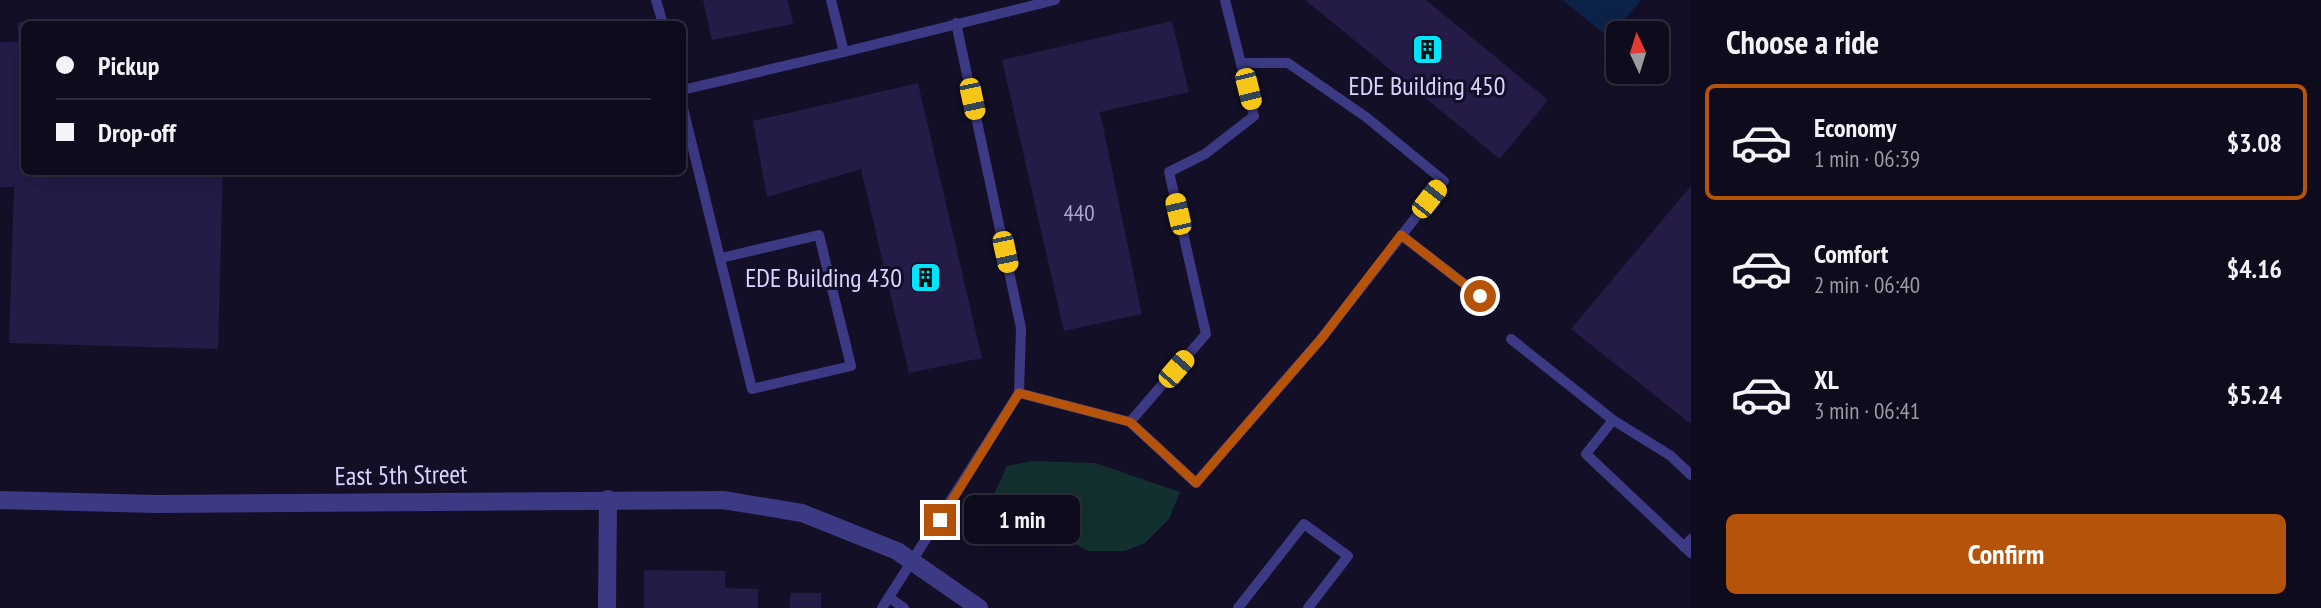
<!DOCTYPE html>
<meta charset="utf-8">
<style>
:root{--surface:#0e0b1c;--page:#171425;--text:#f1f3f6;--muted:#9b9ba3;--line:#2e2b3b;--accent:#b45309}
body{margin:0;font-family:"PT Sans Narrow",sans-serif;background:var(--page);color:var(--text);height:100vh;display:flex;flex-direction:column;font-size:26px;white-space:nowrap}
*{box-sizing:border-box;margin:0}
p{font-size:23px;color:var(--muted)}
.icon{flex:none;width:38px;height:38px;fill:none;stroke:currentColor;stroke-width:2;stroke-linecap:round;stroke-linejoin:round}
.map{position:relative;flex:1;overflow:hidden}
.side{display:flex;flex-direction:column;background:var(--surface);width:630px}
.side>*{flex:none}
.guide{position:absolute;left:21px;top:21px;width:665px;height:154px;border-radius:10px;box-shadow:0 7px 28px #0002,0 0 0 2px var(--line);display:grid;align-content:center;height:154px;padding:0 35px;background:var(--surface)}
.needle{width:46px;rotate:356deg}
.fabs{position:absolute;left:1606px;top:21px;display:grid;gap:14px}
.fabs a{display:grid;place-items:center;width:63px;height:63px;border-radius:10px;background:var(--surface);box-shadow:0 7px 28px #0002,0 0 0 2px var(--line);font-size:35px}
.end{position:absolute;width:32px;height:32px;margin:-16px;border:9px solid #b45309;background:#fff;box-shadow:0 0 0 4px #fff}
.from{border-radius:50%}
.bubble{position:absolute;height:49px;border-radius:10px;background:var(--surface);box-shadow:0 7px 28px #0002,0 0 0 2px var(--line);font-size:23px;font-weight:700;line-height:49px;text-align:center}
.car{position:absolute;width:21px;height:42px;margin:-21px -10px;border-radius:9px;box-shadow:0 0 5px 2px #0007;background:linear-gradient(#f5c518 24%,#345 0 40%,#f5c518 0 76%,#345 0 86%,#f5c518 0)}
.guide b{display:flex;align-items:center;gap:24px;height:66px;font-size:26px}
.guide b+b{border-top:2px solid var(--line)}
.guide i{width:18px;height:18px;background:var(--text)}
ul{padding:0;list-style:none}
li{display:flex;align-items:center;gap:21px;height:116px;margin:0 14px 10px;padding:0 21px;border:4px solid transparent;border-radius:10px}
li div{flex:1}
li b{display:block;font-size:26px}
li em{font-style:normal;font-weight:700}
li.current{border-color:var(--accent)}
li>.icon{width:63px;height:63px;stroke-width:1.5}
h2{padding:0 35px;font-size:32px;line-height:84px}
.button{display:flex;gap:14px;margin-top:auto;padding:14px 35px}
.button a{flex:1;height:80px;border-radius:10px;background:var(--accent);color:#fff;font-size:28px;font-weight:700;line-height:80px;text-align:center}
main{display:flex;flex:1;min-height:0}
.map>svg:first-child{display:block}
.green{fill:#12302f}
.water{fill:#0c2248}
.building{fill:#241b47}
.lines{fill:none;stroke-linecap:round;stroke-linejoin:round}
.service{stroke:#3d3a85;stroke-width:10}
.minor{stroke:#3d3a85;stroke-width:18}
.route{stroke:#b45309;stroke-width:9}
.labels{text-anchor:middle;stroke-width:6;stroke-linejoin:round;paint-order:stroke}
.number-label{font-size:23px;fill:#aca6d1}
.poi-label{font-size:26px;fill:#d9d4ff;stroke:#130f26}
.street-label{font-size:26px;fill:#d9d4ff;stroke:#130f26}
</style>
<main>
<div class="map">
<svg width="1691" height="608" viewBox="0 0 1691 608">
<rect width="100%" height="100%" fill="#130f26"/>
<polygon class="green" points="1032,461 1095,463 1180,492 1169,519 1145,543 1125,551 1088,551 1061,536 1020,538 987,509 1007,466"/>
<polygon class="water" points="1563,0 1641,0 1615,32 1604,34"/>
<g class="building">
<polygon points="703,0 788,0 793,24 712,40"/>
<polygon points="1305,0 1426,0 1548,100 1500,159"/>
<polygon points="1172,21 1189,92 1100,112 1142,314 1064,331 1002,60"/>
<polygon points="18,22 24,22 24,172 223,172 218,349 9,343 14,187 0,187 0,42 18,42"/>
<polygon points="918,83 982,358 909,373 861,169 767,197 753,121"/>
<polygon points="1691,186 1691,424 1571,329"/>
<polygon points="644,570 725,571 725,588 758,589 758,608 644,608"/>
<rect x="790" y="593" width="31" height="15"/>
</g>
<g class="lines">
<g class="service">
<polyline points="656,0 663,24"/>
<polyline points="831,0 844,52 1055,0"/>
<polyline points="956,23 1021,328 1019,393"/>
<polyline points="682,90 844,52"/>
<polyline points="682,104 752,389 851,366 819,235 721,258"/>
<polyline points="1401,235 1480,296"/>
<polyline points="1511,339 1613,420 1586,454 1691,553"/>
<polyline points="1613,420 1671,456 1691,475"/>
<polyline points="1130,422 1206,334 1169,172 1205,154 1254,116 1225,0"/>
<polyline points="1684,547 1691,539"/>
<polyline points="890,598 904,608"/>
<polyline points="882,608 1019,393 1130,422 1196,483 1321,339 1444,181 1366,117 1288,63 1241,63"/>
<polyline points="1238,608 1304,524 1348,556 1308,608"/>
</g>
<g class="minor">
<polyline points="0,500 156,504 723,500 802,513 897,551 979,608"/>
<polyline points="607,608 608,499"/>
</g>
</g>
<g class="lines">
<polyline class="route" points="940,520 1019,393 1130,422 1196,483 1321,339 1401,235 1480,296"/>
</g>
<defs>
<symbol id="building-square" viewBox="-11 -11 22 22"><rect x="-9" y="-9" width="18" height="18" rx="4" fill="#00e5ff" stroke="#130f26"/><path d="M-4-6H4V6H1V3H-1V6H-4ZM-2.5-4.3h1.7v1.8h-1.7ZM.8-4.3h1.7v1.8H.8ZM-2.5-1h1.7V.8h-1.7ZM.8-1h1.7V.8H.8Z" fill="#111"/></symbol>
</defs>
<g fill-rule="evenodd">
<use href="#building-square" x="1410" y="32" width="35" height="35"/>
<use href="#building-square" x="908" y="260" width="35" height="35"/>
</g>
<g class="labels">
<g class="number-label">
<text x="1079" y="221">440</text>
</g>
<g class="poi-label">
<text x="1427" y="95">EDE Building 450</text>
<text x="902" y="287" text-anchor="end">EDE Building 430</text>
</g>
<g class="street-label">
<text transform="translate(401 475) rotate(-1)" y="9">East 5th Street</text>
</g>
</g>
</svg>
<div class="fabs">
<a><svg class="needle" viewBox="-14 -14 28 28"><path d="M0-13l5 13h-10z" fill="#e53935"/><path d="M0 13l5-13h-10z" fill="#9b9ba3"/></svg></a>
</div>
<i class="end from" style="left:1480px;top:296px"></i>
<i class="end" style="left:940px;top:520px"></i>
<div class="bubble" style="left:964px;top:495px;width:116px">1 min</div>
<i class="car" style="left:1248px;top:89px;rotate:166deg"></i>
<i class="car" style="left:972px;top:99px;rotate:168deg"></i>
<i class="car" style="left:1429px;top:199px;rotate:38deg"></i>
<i class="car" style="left:1178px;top:214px;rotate:347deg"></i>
<i class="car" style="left:1005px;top:252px;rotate:168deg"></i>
<i class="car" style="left:1176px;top:369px;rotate:41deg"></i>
<div class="guide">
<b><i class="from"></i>Pickup</b>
<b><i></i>Drop-off</b>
</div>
</div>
<section class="side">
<h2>Choose a ride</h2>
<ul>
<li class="current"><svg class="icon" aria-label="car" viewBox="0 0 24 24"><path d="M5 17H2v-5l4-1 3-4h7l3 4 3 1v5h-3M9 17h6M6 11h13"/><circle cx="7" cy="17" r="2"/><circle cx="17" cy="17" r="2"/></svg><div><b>Economy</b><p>1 min · 06:39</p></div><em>$3.08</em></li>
<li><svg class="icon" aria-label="car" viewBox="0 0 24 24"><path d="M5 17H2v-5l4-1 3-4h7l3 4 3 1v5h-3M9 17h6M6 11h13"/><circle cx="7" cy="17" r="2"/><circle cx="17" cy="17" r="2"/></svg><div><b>Comfort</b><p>2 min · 06:40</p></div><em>$4.16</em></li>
<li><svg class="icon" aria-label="car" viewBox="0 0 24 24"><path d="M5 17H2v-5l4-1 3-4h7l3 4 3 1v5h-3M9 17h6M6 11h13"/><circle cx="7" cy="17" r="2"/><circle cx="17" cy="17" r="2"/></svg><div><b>XL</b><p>3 min · 06:41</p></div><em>$5.24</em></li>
</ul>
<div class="button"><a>Confirm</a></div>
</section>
</main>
